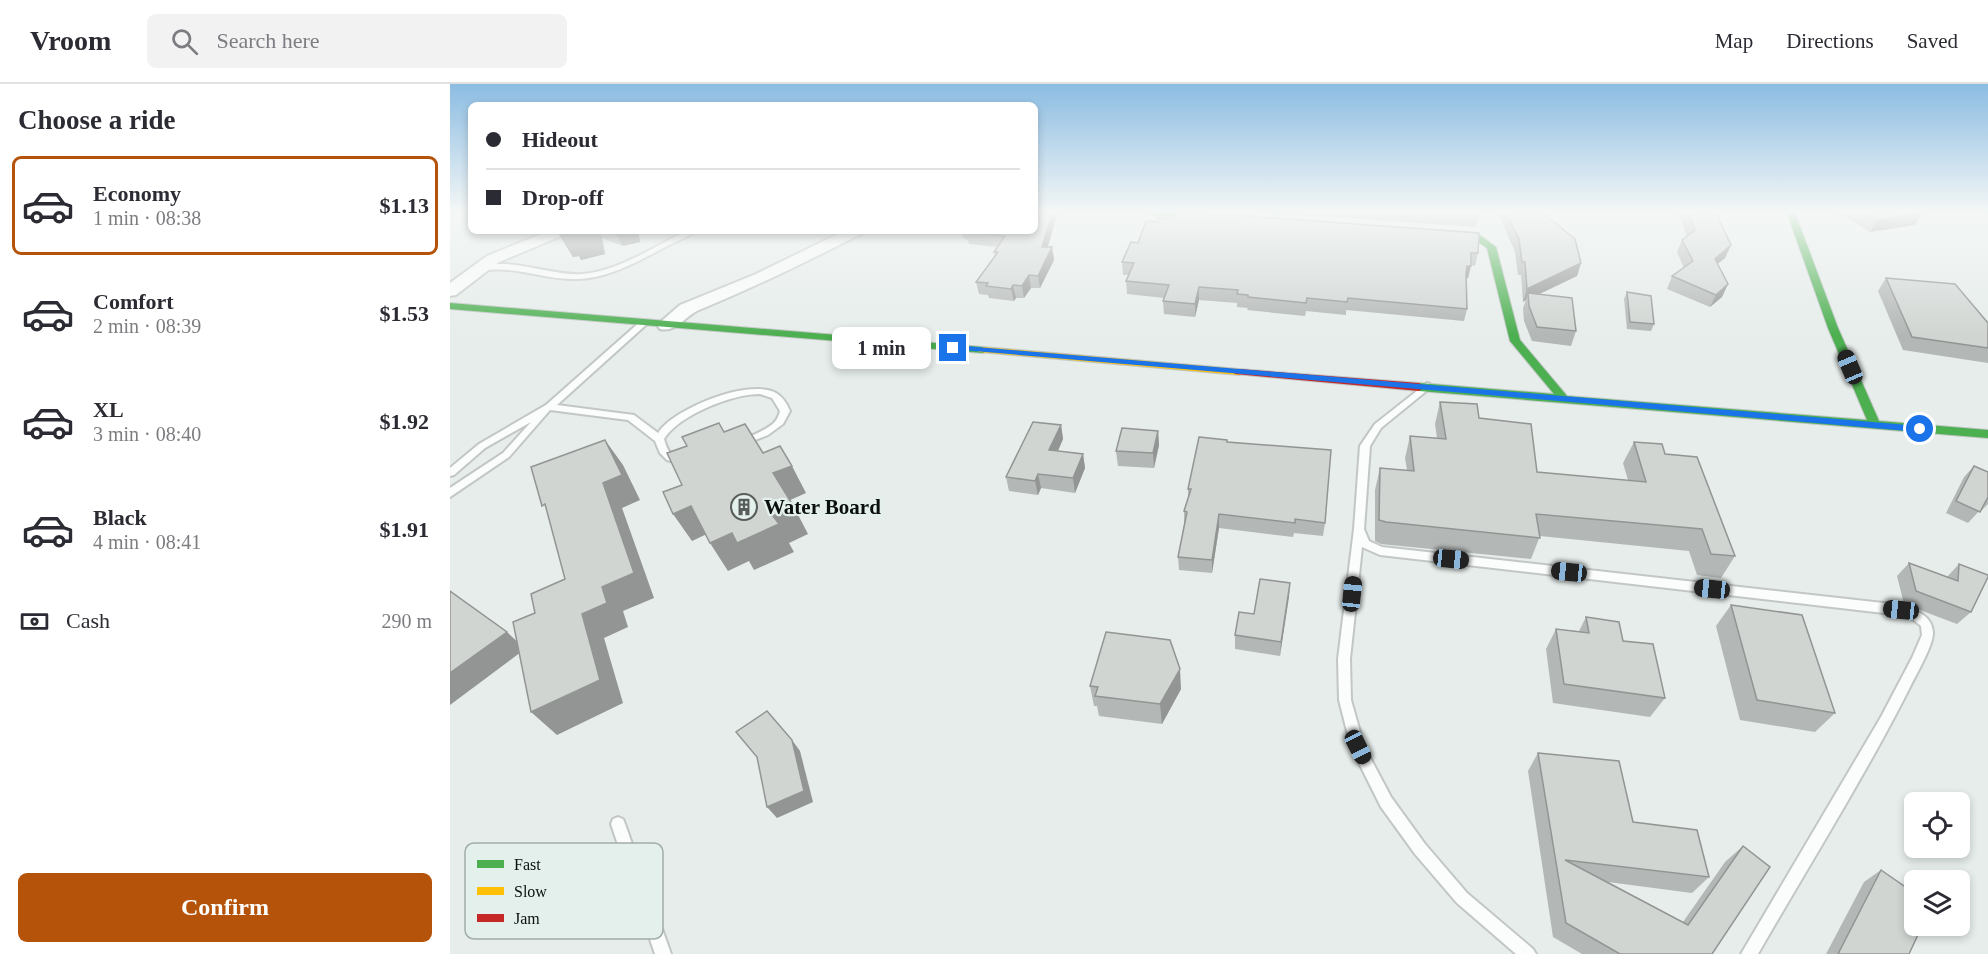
<!DOCTYPE html>
<meta charset="utf-8">
<style>
:root{--surface:#fff;--page:#f2f2f3;--text:#2b2b33;--muted:#7c7c81;--line:#e1e1e2;--accent:#b45309}
body{margin:0;font-family:Georgia,serif;background:var(--page);color:var(--text);height:100vh;display:flex;flex-direction:column;font-size:22px;white-space:nowrap}
*{box-sizing:border-box;margin:0}
p{font-size:20px;color:var(--muted)}
.icon{flex:none;width:33px;height:33px;fill:none;stroke:currentColor;stroke-width:2;stroke-linecap:round;stroke-linejoin:round}
.map{position:relative;flex:1;overflow:hidden}
.details{display:flex;flex-direction:column;background:var(--surface);width:450px}
.details>*{flex:none}
.banner{position:absolute;left:18px;top:18px;width:570px;height:132px;border-radius:9px;box-shadow:0 3px 9px #0003;display:grid;align-content:center;height:132px;padding:0 18px;background:var(--surface)}
.tools{position:absolute;left:1454px;top:708px;display:grid;gap:12px}
.tools a{display:grid;place-items:center;width:66px;height:66px;border-radius:9px;background:var(--surface);box-shadow:0 3px 9px #0003;font-size:30px}
.end{position:absolute;width:27px;height:27px;margin:-14px;border:8px solid #1a73e8;background:#fff;box-shadow:0 0 0 3px #fff}
.from{border-radius:50%}
.bubble{position:absolute;height:42px;border-radius:9px;background:var(--surface);box-shadow:0 3px 9px #0003;font-size:20px;font-weight:700;line-height:42px;text-align:center}
.car{position:absolute;width:18px;height:36px;margin:-18px -9px;border-radius:8px;box-shadow:0 0 4px 2px #0007;background:linear-gradient(#222 24%,#8ab4d8 0 40%,#222 0 76%,#8ab4d8 0 86%,#222 0)}
.banner b{display:flex;align-items:center;gap:21px;height:57px;font-size:22px}
.banner b+b{border-top:2px solid var(--line)}
.banner i{width:15px;height:15px;background:var(--text)}
ul{padding:0;list-style:none}
li{display:flex;align-items:center;gap:18px;height:99px;margin:0 12px 9px;padding:0 6px;border:3px solid transparent;border-radius:9px}
li div{flex:1}
li b{display:block;font-size:22px}
li em{font-style:normal;font-weight:700}
li.active{border-color:var(--accent)}
li>.icon{width:54px;height:54px;stroke-width:1.5}
h2{padding:0 18px;font-size:27px;line-height:72px}
.pay{display:flex;align-items:center;gap:15px;height:66px;padding:0 18px;font-size:22px}
.pay p{margin-inline-start:auto}
.cta{display:flex;gap:12px;margin-top:auto;padding:12px 18px}
.cta a{flex:1;height:69px;border-radius:9px;background:var(--accent);color:#fff;font-size:24px;font-weight:700;line-height:69px;text-align:center}
header{display:flex;align-items:center;gap:36px;box-sizing:border-box;height:84px;padding:0 30px;background:var(--surface);border-bottom:2px solid var(--line)}
header strong{font-size:28px}
nav{display:flex;gap:33px;margin-inline-start:auto;font-size:21px}
.search{width:420px;height:54px;background:var(--page);display:flex;align-items:center;gap:15px;box-sizing:border-box;padding:0 21px;border-radius:9px;color:var(--muted);font-size:22px}
main{display:flex;flex:1;min-height:0}
.map>svg:first-child{display:block}
.lines{fill:none;stroke-linecap:round;stroke-linejoin:round}
.lane-casing{stroke:#c2c7c6;stroke-width:4}
.street-casing{stroke:#c2c7c6;stroke-width:4}
.fast-casing{stroke:#c2c7c6;stroke-width:2}
.slow-casing{stroke:#c2c7c6;stroke-width:2}
.jam-casing{stroke:#c2c7c6;stroke-width:2}
.lane{fill:#fbfcfc;fill-rule:evenodd}
.street{fill:#fbfcfc;fill-rule:evenodd}
.fast{fill:#4caf50;fill-rule:evenodd}
.slow{fill:#ffc107;fill-rule:evenodd}
.jam{fill:#c62828;fill-rule:evenodd}
.wall{fill:#b3b7b5}
.shaded-wall{fill:#929593}
.building{fill:#d0d5d2;stroke:#929593;stroke-width:1.5}
.route{fill:#1a73e8}
.labels{text-anchor:middle;stroke-width:4.5;stroke-linejoin:round;paint-order:stroke}
.poi-label{font-size:21px;font-weight:bold;fill:#0b0f0e;stroke:#e3f0eb;text-anchor:start}
.key{fill:#e3f0eb;stroke:#a2aca9;stroke-width:1.5}
.key-label{font-size:16px;fill:#0b0f0e}
</style>
<header>
<strong>Vroom</strong>
<div class="search"><svg class="icon" aria-label="search" viewBox="0 0 24 24"><circle cx="10" cy="10" r="6"/><path d="M15 15l6 6"/></svg>Search here</div>
<nav><a>Map</a><a>Directions</a><a>Saved</a></nav>
</header>
<main>
<section class="details">
<h2>Choose a ride</h2>
<ul>
<li class="active"><svg class="icon" aria-label="car" viewBox="0 0 24 24"><path d="M5 17H2v-5l4-1 3-4h7l3 4 3 1v5h-3M9 17h6M6 11h13"/><circle cx="7" cy="17" r="2"/><circle cx="17" cy="17" r="2"/></svg><div><b>Economy</b><p>1 min · 08:38</p></div><em>$1.13</em></li>
<li><svg class="icon" aria-label="car" viewBox="0 0 24 24"><path d="M5 17H2v-5l4-1 3-4h7l3 4 3 1v5h-3M9 17h6M6 11h13"/><circle cx="7" cy="17" r="2"/><circle cx="17" cy="17" r="2"/></svg><div><b>Comfort</b><p>2 min · 08:39</p></div><em>$1.53</em></li>
<li><svg class="icon" aria-label="car" viewBox="0 0 24 24"><path d="M5 17H2v-5l4-1 3-4h7l3 4 3 1v5h-3M9 17h6M6 11h13"/><circle cx="7" cy="17" r="2"/><circle cx="17" cy="17" r="2"/></svg><div><b>XL</b><p>3 min · 08:40</p></div><em>$1.92</em></li>
<li><svg class="icon" aria-label="car" viewBox="0 0 24 24"><path d="M5 17H2v-5l4-1 3-4h7l3 4 3 1v5h-3M9 17h6M6 11h13"/><circle cx="7" cy="17" r="2"/><circle cx="17" cy="17" r="2"/></svg><div><b>Black</b><p>4 min · 08:41</p></div><em>$1.91</em></li>
</ul>
<div class="pay"><svg class="icon" aria-label="cash" viewBox="0 0 24 24"><path d="M3 7h18v10H3z"/><circle cx="12" cy="12" r="2"/></svg>Cash<p>290 m</p></div>
<div class="cta"><a>Confirm</a></div>
</section>
<div class="map">
<svg width="1538" height="870" viewBox="0 0 1538 870">
<rect width="100%" height="100%" fill="#e6edea"/>
<g class="lines">
<defs>
<g id="lane">
<path d="M236,147H246C238,153 227,157 217,162C189,177 156,196 123,195C92,195 64,181 32,187L28,185C53,170 104,193 133,190C168,187 206,162 236,147Z"/>
<path d="M191,237H194L198,239L107,321L184,331L208,349C223,325 299,294 326,309C333,313 337,320 340,327L333,340L318,351L258,375L231,380L217,376L210,369L205,357L178,336L100,326L59,373L0,413V404L53,369L81,338L35,364L4,391L0,392V384L29,360L96,321ZM310,310L322,314L330,327C328,334 326,338 320,342C306,352 237,380 223,371C217,367 216,361 214,355C229,331 282,310 310,310Z"/>
<path d="M977,299L980,300L981,302L980,304L931,344L920,362L914,445L919,457L932,463L1451,521C1465,526 1482,531 1483,548C1484,560 1466,591 1460,603C1414,694 1359,781 1308,870H1291L1431,633L1462,574L1472,551L1471,542L1460,533L1451,531L930,471L912,463L900,575L901,616L914,662L941,713L975,760L1017,809L1083,865L1086,870H1066L1007,819L965,770L931,723L901,663L889,616L888,575L904,445L910,362L925,340Z"/>
<polygon points="168,733 173,735 175,740 221,870 205,870 161,740 163,735"/>
</g>
<g id="street">
<polygon points="98,147 119,147 116,150 49,178 6,211 0,212 0,199 37,172"/>
<path d="M394,147H414L411,150C358,177 305,203 249,226C235,232 226,249 210,245L207,241L230,221L306,190Z"/>
</g>
<g id="fast">
<path d="M701,129C718,129 758,125 772,133L767,136L705,132Z"/>
<polygon points="1337,129 1345,129 1388,244 1429,337 1538,346 1538,354 969,307 963,303 969,299 1104,310 1060,257 1037,164 1022,154 988,152 983,149 988,146 1027,149 1046,163 1070,256 1117,312 1417,336 1378,244"/>
<polygon points="0,219 533,263 538,266 533,269 0,225"/>
</g>
<polygon id="slow" points="533,263 789,285 795,288 789,291 529,268 528,266"/>
<polygon id="jam" points="789,285 969,299 975,303 969,307 785,290 783,288"/>
</defs>
<use href="#lane" class="lane-casing"/>
<use href="#street" class="street-casing"/>
<use href="#fast" class="fast-casing"/>
<use href="#slow" class="slow-casing"/>
<use href="#jam" class="jam-casing"/>
<use href="#lane" class="lane"/>
<use href="#street" class="street"/>
<use href="#fast" class="fast"/>
<use href="#slow" class="slow"/>
<use href="#jam" class="jam"/>
</g>
<g class="wall">
<polygon points="585,129 608,129 597,163 602,163 604,176 590,204 581,204 574,214 566,214 564,217 539,214 538,211 529,210 526,198 545,172 544,168 547,163 519,160 518,156 513,154 511,147 585,147"/>
<polygon points="823,129 1029,129 1026,143"/>
<polygon points="1048,129 1093,129 1131,179 1127,192 1088,211 1126,247 1121,262 1082,257 1074,237 1073,224 1076,216 1073,218 1071,191 1068,191 1065,168"/>
<polygon points="1228,129 1266,129 1281,161 1275,174 1267,180 1278,200 1272,213 1260,223 1217,205 1222,192 1234,184 1227,168 1232,156 1237,152"/>
<polygon points="1389,129 1472,129 1465,141 1420,148"/>
<polygon points="107,147 188,147 190,158 173,162 152,154 155,170 131,176 129,172 123,173"/>
<polygon points="681,158 1028,169 1025,182 1021,181 1018,194 1016,194 1017,225 1014,237 896,226 896,231 856,227 855,232 797,226 798,224 787,223 787,219 749,216 745,233 714,230 713,217 714,214 677,210 676,197 679,191 673,191 672,178"/>
<polygon points="1436,194 1538,239 1538,279 1453,266 1428,207"/>
<polygon points="1177,208 1204,240 1201,247 1177,245 1174,215"/>
<polygon points="990,318 1029,334 1087,388 1178,396 1173,379 1184,358 1215,370 1285,472 1271,494 1247,491 1239,467 1090,452 1081,475 931,460 925,457 925,406 930,384 957,386 955,374 960,352 987,354 985,340"/>
<polygon points="611,341 613,355 608,367 633,370 635,384 625,409 591,404 588,411 559,407 556,393"/>
<polygon points="708,347 709,361 704,384 668,382 666,367"/>
<polygon points="777,358 875,439 873,452 844,449 843,453 769,444 762,489 729,486 728,473 734,441 734,427 738,414 738,405"/>
<polygon points="1524,382 1538,388 1538,420 1532,426 1531,425 1518,439 1496,429 1514,393"/>
<polygon points="1459,479 1497,493 1509,480 1521,528 1507,540 1454,520 1447,492"/>
<polygon points="840,499 830,572 785,565 785,551 804,530"/>
<polygon points="1281,521 1385,629 1365,648 1290,636 1266,542"/>
<polygon points="1136,533 1173,557 1215,614 1200,633 1103,619 1096,565 1106,545 1129,547"/>
<polygon points="640,602 731,605 712,640 649,632 647,622 644,622"/>
<polygon points="1088,669 1259,793 1242,809 1158,798 1233,838 1275,778 1293,762 1262,870 1132,870 1103,853 1078,687"/>
<polygon points="1431,786 1459,870 1376,870 1414,798"/>
</g>
<g class="shaded-wall">
<polygon points="602,129 608,129 594,175 592,163"/>
<polygon points="1472,129 1465,141 1420,148 1428,136"/>
<polygon points="107,147 149,147 152,154 155,170 131,176 129,172 123,173"/>
<polygon points="164,147 188,147 190,158 173,162"/>
<polygon points="1281,161 1275,174 1259,187 1265,175"/>
<polygon points="602,163 604,176 590,204 588,192"/>
<polygon points="1131,179 1127,192 1078,215 1078,209 1076,216 1073,218 1077,205"/>
<polygon points="1017,182 1021,182 1018,194 1014,195"/>
<polygon points="579,191 581,204 574,214 572,202"/>
<polygon points="1278,200 1272,213 1260,223 1266,211"/>
<polygon points="563,201 566,214 564,217 561,205"/>
<polygon points="749,203 749,216 745,233 745,220"/>
<polygon points="611,341 613,355 602,380 599,366"/>
<polygon points="708,347 709,361 704,384 703,369"/>
<polygon points="155,356 173,381 190,416 172,424 204,514 173,527 178,543 154,554 173,619 107,651 81,628 132,530 152,503"/>
<polygon points="633,370 635,384 625,409 623,394"/>
<polygon points="342,382 356,409 338,417 323,389"/>
<polygon points="588,390 591,404 588,411 585,397"/>
<polygon points="241,422 259,449 242,457 223,430"/>
<polygon points="344,423 358,450 339,459 344,468 304,486 299,477 278,487 260,459"/>
<polygon points="769,430 769,444 762,489 762,476"/>
<polygon points="840,499 839,513 830,572 831,558"/>
<polygon points="57,548 75,565 0,621 0,589"/>
<polygon points="730,585 731,605 712,640 710,620"/>
<polygon points="342,656 350,667 363,718 327,734 317,723"/>
</g>
<g class="building">
<polygon points="585,129 602,129 592,163 602,163 588,192 579,191 572,202 563,201 561,205 536,202 538,199 526,198 548,168 544,168 555,152 516,148 517,147 585,147"/>
<polygon points="726,129 755,129 1029,149 1028,169 1021,169 1021,182 1017,182 1016,188 1017,225 898,214 897,218 857,214 856,219 798,213 798,211 787,210 788,206 749,203 745,220 713,217 719,201 676,197 684,179 672,178 681,158 688,159 696,137 707,138 708,134 724,135"/>
<polygon points="1002,129 1029,129 1029,131"/>
<polygon points="1056,129 1093,129 1125,155 1131,179 1077,205 1075,178 1072,178 1069,155"/>
<polygon points="1238,129 1266,129 1281,161 1265,175 1278,200 1266,211 1222,192 1243,177 1232,156 1245,146"/>
<polygon points="1415,129 1472,129 1428,136"/>
<polygon points="1436,194 1505,200 1538,239 1538,264 1462,253"/>
<polygon points="1177,208 1201,212 1204,240 1180,238"/>
<polygon points="1078,209 1122,214 1126,247 1087,243 1079,222"/>
<polygon points="990,318 1027,320 1029,334 1081,340 1087,388 1196,398 1184,358 1212,360 1215,370 1247,373 1285,472 1261,470 1252,445 1086,430 1090,454 936,438 929,436 930,384 964,387 960,352 996,355"/>
<polygon points="583,338 611,341 599,366 633,370 623,394 588,390 585,397 556,393"/>
<polygon points="269,339 274,348 295,340 313,369 330,362 342,382 323,389 344,423 323,432 329,440 287,459 282,449 260,459 241,422 223,430 213,408 232,401 217,369 237,362 232,353"/>
<polygon points="672,344 708,347 703,369 666,367"/>
<polygon points="749,353 777,356 777,358 881,366 875,439 845,435 845,439 769,430 762,476 728,473 737,428 734,427 741,405 738,405"/>
<polygon points="155,356 172,391 153,399 184,489 152,503 157,519 132,530 150,596 81,628 63,538 85,529 81,510 115,495 95,420 92,422 81,383"/>
<polygon points="1524,382 1538,388 1538,413 1530,428 1506,417"/>
<polygon points="1459,479 1508,497 1509,480 1538,491 1538,493 1521,528 1466,507"/>
<polygon points="810,495 840,499 831,558 785,551 789,528 804,530"/>
<polygon points="0,507 57,548 0,589"/>
<polygon points="1281,521 1352,531 1385,629 1307,616"/>
<polygon points="1136,533 1169,538 1173,557 1203,560 1215,614 1114,600 1106,545 1139,549"/>
<polygon points="656,548 720,556 730,585 710,620 645,612 648,603 640,602"/>
<polygon points="317,627 342,656 354,707 317,723 307,673 286,648"/>
<polygon points="1088,669 1169,677 1183,738 1247,746 1259,793 1115,776 1238,841 1293,762 1320,783 1262,870 1170,870 1116,839"/>
<polygon points="1431,786 1464,809 1464,842 1472,842 1459,870 1388,870"/>
</g>
<linearGradient id="sky" x2="0" y2="1"><stop stop-color="#8bbce2"/><stop offset="0.51" stop-color="#f4f7f6"/><stop offset="1" stop-color="#f4f7f6" stop-opacity="0"/></linearGradient>
<rect width="1538" height="251" fill="url(#sky)"/>
<polygon class="route" points="503,261 1470,342 1474,345 1470,348 500,265 500,262"/>
<defs>
<symbol id="building-ring" viewBox="-11 -11 22 22"><circle r="9.5" fill="#e3f0eb" stroke="#585d5b" stroke-width="1.5"/><path d="M-4-6H4V6H1V3H-1V6H-4ZM-2.5-4.3h1.7v1.8h-1.7ZM.8-4.3h1.7v1.8H.8ZM-2.5-1h1.7V.8h-1.7ZM.8-1h1.7V.8H.8Z" fill="#585d5b"/></symbol>
</defs>
<g fill-rule="evenodd">
<use href="#building-ring" x="279" y="408" width="30" height="30"/>
</g>
<g class="labels">
<g class="poi-label">
<text x="314" y="430">Water Board</text>
</g>
</g>
<rect x="15" y="759" width="198" height="96" rx="9" class="key"/>
<rect x="27" y="776" width="27" height="8" fill="#4caf50"/>
<rect x="27" y="803" width="27" height="8" fill="#ffc107"/>
<rect x="27" y="830" width="27" height="8" fill="#c62828"/>
<g class="key-label">
<text x="64" y="786">Fast</text>
<text x="64" y="813">Slow</text>
<text x="64" y="840">Jam</text>
</g>
</svg>
<div class="tools">
<a><svg class="icon" aria-label="locate" viewBox="0 0 24 24"><circle cx="12" cy="12" r="6"/><path d="M12 2v4M12 18v4M2 12h4M18 12h4"/></svg></a>
<a><svg class="icon" aria-label="layers" viewBox="0 0 24 24"><path d="M12 4l9 5-9 5-9-5zM3 14l9 5 9-5"/></svg></a>
</div>
<i class="end from" style="left:1470px;top:345px"></i>
<i class="end" style="left:503px;top:264px"></i>
<div class="bubble" style="left:382px;top:243px;width:99px">1 min</div>
<i class="car" style="left:1400px;top:283px;rotate:337deg"></i>
<i class="car" style="left:1001px;top:475px;rotate:96deg"></i>
<i class="car" style="left:1119px;top:488px;rotate:276deg"></i>
<i class="car" style="left:1262px;top:505px;rotate:276deg"></i>
<i class="car" style="left:902px;top:510px;rotate:6deg"></i>
<i class="car" style="left:1451px;top:526px;rotate:276deg"></i>
<i class="car" style="left:908px;top:663px;rotate:153deg"></i>
<div class="banner">
<b><i class="from"></i>Hideout</b>
<b><i></i>Drop-off</b>
</div>
</div>
</main>
